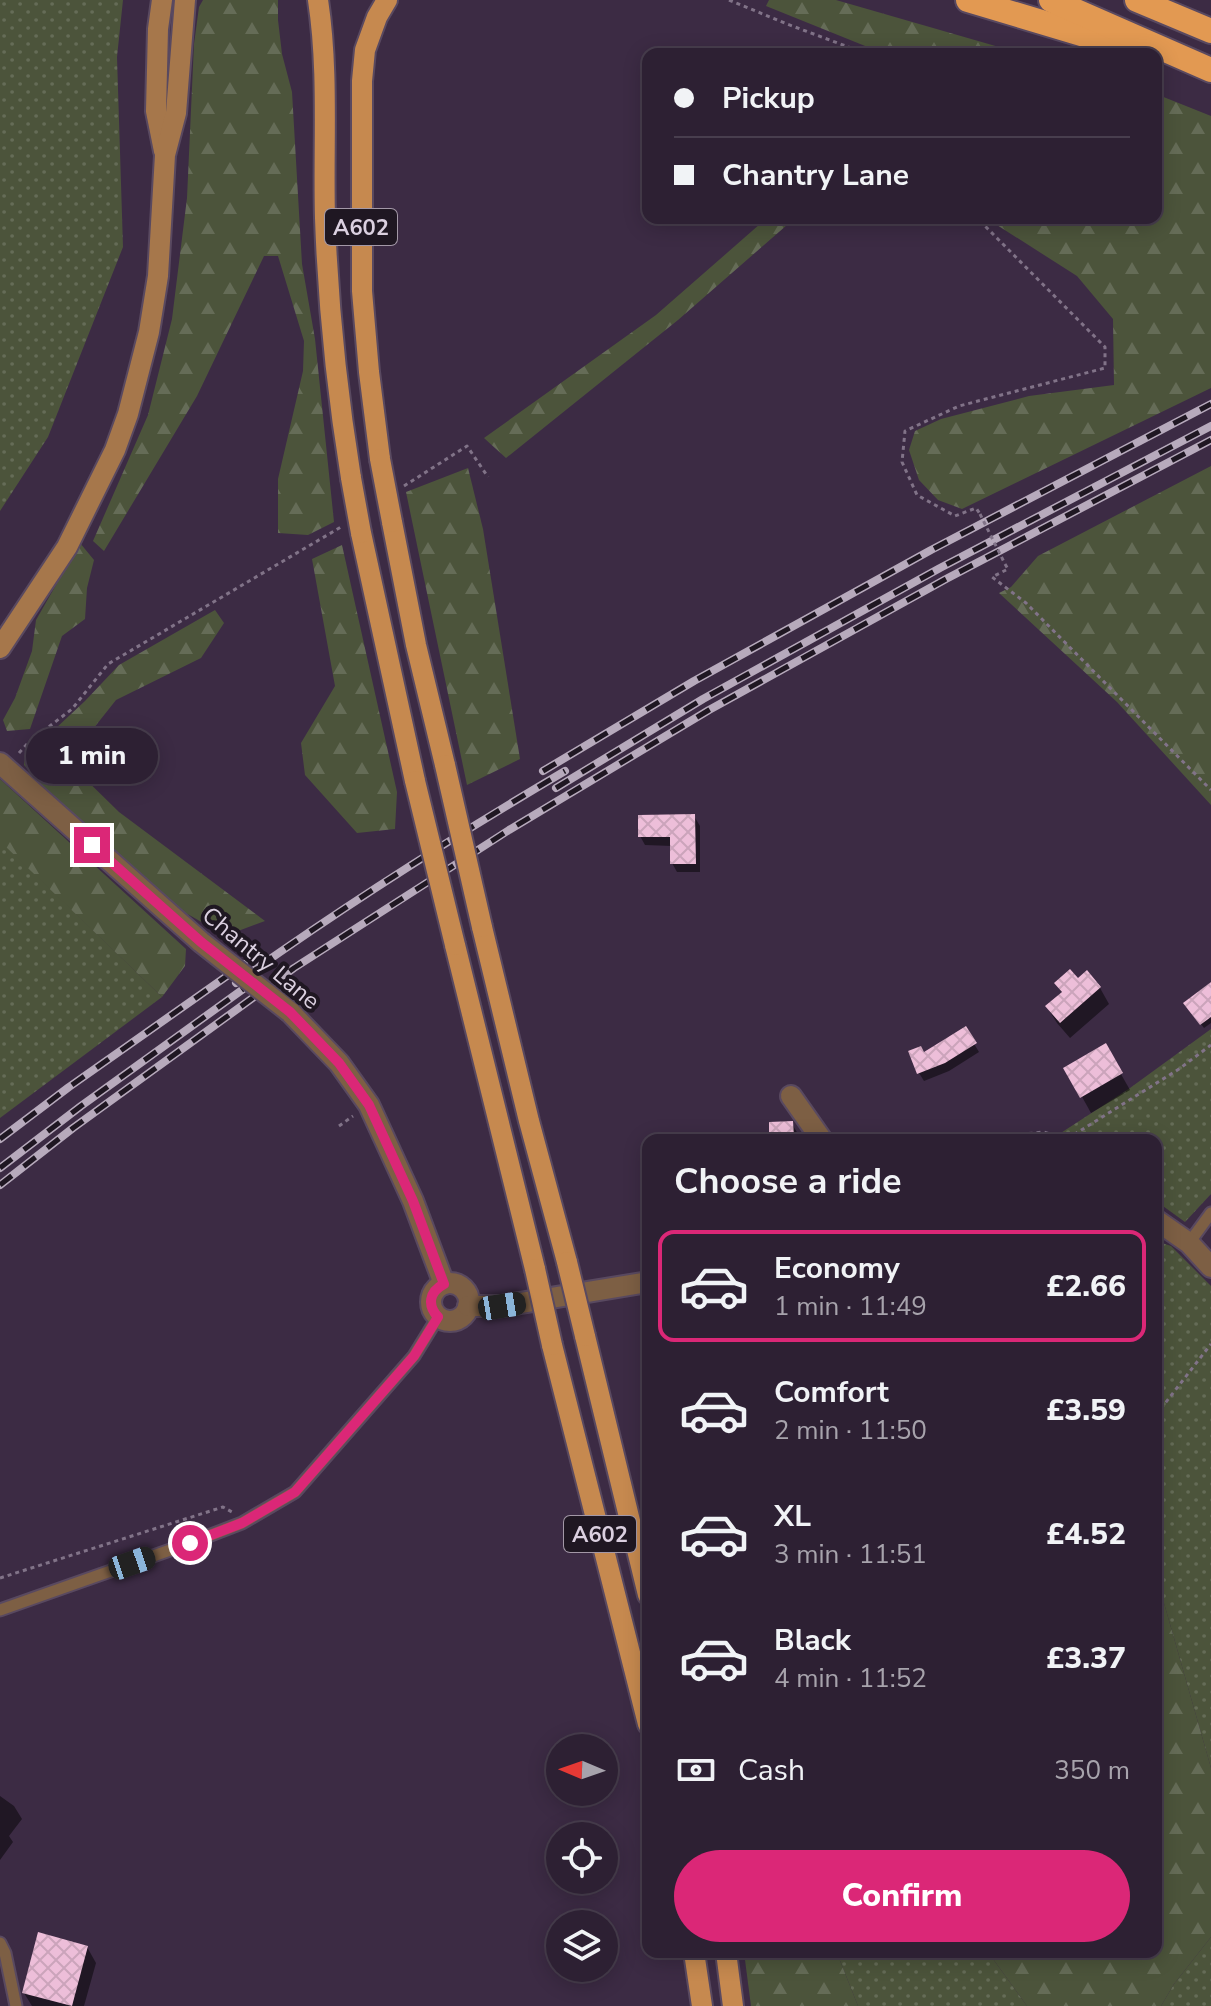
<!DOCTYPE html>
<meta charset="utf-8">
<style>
:root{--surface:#2d2033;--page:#392d3f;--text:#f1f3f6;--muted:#a7a3ac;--line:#483e4e;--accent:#db2777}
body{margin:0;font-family:"Nunito Sans",sans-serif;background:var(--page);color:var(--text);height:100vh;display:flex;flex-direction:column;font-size:30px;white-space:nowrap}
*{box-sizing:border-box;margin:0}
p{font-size:26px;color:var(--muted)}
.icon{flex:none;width:44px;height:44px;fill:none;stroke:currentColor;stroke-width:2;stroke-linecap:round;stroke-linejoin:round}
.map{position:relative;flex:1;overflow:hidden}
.panel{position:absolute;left:642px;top:1134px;width:520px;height:824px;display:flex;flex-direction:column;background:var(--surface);border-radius:16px;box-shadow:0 4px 20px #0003,0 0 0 2px var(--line)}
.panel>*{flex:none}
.hud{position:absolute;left:642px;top:48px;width:520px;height:176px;border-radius:16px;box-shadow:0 4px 20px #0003,0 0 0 2px var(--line);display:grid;align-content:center;height:176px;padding:0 32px;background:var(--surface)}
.needle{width:52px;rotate:272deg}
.controls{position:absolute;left:546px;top:1734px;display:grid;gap:16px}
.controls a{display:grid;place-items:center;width:72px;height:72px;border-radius:50%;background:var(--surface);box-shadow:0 4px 20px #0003,0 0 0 2px var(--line);font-size:40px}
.end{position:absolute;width:36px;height:36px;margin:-18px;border:10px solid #db2777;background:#fff;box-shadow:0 0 0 4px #fff}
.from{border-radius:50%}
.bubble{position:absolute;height:56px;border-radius:28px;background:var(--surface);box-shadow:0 4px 20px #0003,0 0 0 2px var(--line);font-size:26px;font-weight:800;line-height:56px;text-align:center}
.car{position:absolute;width:24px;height:48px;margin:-24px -12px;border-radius:10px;box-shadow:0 0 6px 2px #0007;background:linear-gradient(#222 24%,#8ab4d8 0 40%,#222 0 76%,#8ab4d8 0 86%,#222 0)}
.hud b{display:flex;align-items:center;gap:28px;height:76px;font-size:30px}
.hud b+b{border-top:2px solid var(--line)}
.hud i{width:20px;height:20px;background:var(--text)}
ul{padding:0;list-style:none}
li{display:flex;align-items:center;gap:24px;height:112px;margin:0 16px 12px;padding:0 16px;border:4px solid transparent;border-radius:16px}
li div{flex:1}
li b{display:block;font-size:30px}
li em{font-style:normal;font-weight:800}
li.selected{border-color:var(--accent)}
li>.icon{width:72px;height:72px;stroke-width:1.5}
h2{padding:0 32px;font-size:36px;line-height:96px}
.pay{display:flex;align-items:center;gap:20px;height:88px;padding:0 32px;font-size:30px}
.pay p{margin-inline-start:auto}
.button{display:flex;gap:16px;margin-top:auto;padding:16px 32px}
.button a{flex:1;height:92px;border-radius:48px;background:var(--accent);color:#fff;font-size:32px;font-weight:800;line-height:92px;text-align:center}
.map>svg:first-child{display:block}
.grass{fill:url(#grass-dots)}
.forest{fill:url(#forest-firs)}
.shadow{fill:#0007}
.building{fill:url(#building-cross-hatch)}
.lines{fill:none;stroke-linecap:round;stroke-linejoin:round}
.lane-casing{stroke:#594960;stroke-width:15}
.street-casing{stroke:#594960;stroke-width:24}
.secondary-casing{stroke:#594960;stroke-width:24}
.primary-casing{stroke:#594960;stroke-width:24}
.highway-casing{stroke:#594960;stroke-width:28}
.path{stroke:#817388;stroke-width:3;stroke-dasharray:4 4;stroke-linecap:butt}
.lane{stroke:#7d5f44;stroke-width:11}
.street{stroke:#7d5f44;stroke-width:20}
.secondary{stroke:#a6774b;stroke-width:20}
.primary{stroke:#c6894f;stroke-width:20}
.highway{stroke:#e29952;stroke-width:24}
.rail-casing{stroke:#b7aabc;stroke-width:8}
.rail{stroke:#1f1722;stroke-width:5;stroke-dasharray:15;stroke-linecap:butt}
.street-bridge-casing{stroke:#594960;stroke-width:24;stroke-linecap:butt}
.primary-bridge-casing{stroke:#594960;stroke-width:24;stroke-linecap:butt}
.path-bridge{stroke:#817388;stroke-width:3;stroke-dasharray:4 4;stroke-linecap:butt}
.street-bridge{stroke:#7d5f44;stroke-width:20}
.primary-bridge{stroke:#c6894f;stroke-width:20}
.route{stroke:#db2777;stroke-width:10}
.labels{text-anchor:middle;stroke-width:8;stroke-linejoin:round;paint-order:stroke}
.shield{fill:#1f1722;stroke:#a398a7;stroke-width:2}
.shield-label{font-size:22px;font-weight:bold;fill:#dbd0e0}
.street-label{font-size:24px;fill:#dbd0e0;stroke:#1f1722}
</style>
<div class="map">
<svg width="1211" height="2006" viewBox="0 0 1211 2006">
<defs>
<pattern id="grass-dots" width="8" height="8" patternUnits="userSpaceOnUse" patternTransform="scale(2)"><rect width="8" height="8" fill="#4c543b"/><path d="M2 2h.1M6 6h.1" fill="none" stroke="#656c57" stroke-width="1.8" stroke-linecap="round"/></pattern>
<pattern id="forest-firs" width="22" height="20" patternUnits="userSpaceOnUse" patternTransform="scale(2)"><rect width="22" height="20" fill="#4c543b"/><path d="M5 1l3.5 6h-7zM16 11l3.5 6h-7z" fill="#656c57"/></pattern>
<pattern id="building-cross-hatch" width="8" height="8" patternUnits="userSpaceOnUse" patternTransform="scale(2)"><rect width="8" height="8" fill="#edbed9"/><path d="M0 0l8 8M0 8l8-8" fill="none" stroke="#cba4bb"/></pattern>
</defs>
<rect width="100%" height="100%" fill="#3c2b44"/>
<g class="grass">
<polygon points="0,0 123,0 117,57 123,247 48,437 0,511"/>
<polygon points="0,845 5,845 162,997 0,1118"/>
<polygon points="1211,1029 1211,1194 1185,1222 1156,1201 1156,1140 1050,1140 1130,1088"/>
<polygon points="1156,1241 1171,1246 1211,1286 1211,1768 1156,1575"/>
<polygon points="1211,1937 1211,2006 1161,2006 1174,1984"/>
<polygon points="833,1952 988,1952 1027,2006 858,2006 839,1958"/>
</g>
<g class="forest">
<polygon points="203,0 278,0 278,20 282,54 292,92 302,264 315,339 334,522 308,535 278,533 278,479 303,371 304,341 278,256 264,256 197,396 104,551 93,541 148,415 172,319 187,198 194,44 199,7"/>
<polygon points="769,0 836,0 1023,54 885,54 766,6"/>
<polygon points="1156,94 1211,116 1211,388 962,509 938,500 919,480 909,450 915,431 941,419 1029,396 1114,385 1113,319 1077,276 986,218 1156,218"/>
<polygon points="767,218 795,218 678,320 506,458 484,438 656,315"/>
<polygon points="1211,466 1211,805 1117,702 999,593 1011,587 1038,556"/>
<polygon points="468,468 483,529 520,759 467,785 406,492"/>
<polygon points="80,543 94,560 87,588 85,619 62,636 30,729 7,731 3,720 15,698 32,651 36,620"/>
<polygon points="342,545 397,792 395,829 357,833 305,775 301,743 335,686 312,559"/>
<polygon points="215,610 224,623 201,658 116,700 74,753 72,766 119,812 265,921 230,934 205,924 170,904 47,791 24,765 25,757 85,701 119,665"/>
<polygon points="0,779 186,949 185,966 162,997 5,846 0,845"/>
<polygon points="1156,1575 1211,1768 1211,1937 1174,1984 1161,2006 1027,2006 988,1952 1156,1952"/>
<polygon points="744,1952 833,1952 839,1958 858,2006 751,2006"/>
</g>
<g class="shadow">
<polygon points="694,816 700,826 700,872 677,872 672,863 672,846 645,845 640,836"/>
<polygon points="1078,980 1100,988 1109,1004 1070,1038 1057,1023 1047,1007 1062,993 1056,983"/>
<polygon points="1211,985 1211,1023 1204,1028 1188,1007"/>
<polygon points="965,1029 979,1052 949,1071 924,1081 919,1073 924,1055"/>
<polygon points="1105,1046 1130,1090 1091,1113 1066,1068"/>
<polygon points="792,1124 798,1134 798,1140 771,1140"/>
<polygon points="0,1796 14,1806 22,1819 9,1836 13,1842 0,1860"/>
<polygon points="87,1947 96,1963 84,2006 32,2006 24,1993"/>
</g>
<g class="building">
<polygon points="695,814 696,864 670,864 670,837 638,837 638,815"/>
<polygon points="1070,969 1078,978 1087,970 1101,987 1060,1023 1045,1006 1062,992 1054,983"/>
<polygon points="1211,982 1211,1017 1200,1025 1183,1003"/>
<polygon points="966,1026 977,1043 945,1063 917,1074 908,1051 921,1046 924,1052"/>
<polygon points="1106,1043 1123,1073 1080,1098 1063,1068"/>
<polygon points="793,1121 794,1136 789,1136 789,1140 769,1140 769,1122"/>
<polygon points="38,1932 88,1946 72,2006 22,1993"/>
</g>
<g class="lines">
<defs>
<g id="lane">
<polyline points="1189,1243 1211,1213"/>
<polyline points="0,1610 190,1543 242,1523 295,1492 414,1356 438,1317"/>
<polyline points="0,1943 5,1953 16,2006"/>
</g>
<g id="street">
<polyline points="0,763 201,942"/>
<polyline points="290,1012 339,1063 369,1105 413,1201 444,1284"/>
<polyline points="791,1096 822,1140"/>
<polyline points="1156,1220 1189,1243 1211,1267"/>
<circle cx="450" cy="1302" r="19"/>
<polyline points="468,1306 502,1306 648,1282"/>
</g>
<g id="secondary">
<polyline points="162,0 158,29 156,111 164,151"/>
<polyline points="0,648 67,547 115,450 128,414 149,332 158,276 165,155 176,113 185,0"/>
</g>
<g id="primary">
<path d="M318,0C329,72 323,146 325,218C328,306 337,392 351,478"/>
<polyline points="380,459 369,372 362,291 362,81 365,50 377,17 387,0"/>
<polyline points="392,522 416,645 445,765"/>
<polyline points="361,533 415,781"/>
<polyline points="482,927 529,1121 567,1262"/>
<polyline points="455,945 535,1269"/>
<polyline points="585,1336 648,1595"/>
<polyline points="552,1345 648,1724"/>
<polyline points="694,1952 702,2006"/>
<polyline points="726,1952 733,2006"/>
</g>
<g id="highway">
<polyline points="968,0 1148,54"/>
<polyline points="1051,0 1211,70"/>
<polyline points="1137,0 1211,31"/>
</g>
</defs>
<use href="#lane" class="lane-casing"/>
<use href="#street" class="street-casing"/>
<use href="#secondary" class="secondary-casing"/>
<use href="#primary" class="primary-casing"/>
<use href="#highway" class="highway-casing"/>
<g class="path">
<polyline points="729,0 787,24 867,54"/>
<polyline points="972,218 984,225 1105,347 1105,368 959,406 905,431 902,462 917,495 955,516 976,508 980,514"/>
<polyline points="404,486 467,446 488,477"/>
<polyline points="1005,564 1008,569 992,577 1026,603 1211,790"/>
<polyline points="19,753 29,742 72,709 108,664 341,527"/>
<polyline points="339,1126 353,1116"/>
<polyline points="990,1140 993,1137 1044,1132 1067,1139 1179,1069 1211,1045"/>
<polyline points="1156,1415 1211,1344"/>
<polyline points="0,1578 223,1507 232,1512"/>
</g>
<use href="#lane" class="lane"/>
<use href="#street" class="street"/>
<use href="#secondary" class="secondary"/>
<use href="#primary" class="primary"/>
<use href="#highway" class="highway"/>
<defs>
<g id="rail">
<polyline points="543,771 694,681 931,550 1211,404"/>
<polyline points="556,788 703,699 940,568 1211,426"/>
<path d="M236,983C341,908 453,837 565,771"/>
<polyline points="0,1139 69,1087 244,964"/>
<polyline points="0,1168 81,1106 253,982"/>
<polyline points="0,1185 73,1128 294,968 509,830 709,710 946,579 1211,440"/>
</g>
</defs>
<use href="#rail" class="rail-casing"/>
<use href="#rail" class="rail"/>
<defs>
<polyline id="street-bridge" points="201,942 290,1012"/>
<g id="primary-bridge">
<polyline points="380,459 392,522"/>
<polyline points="351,478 361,533"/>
<polyline points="445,765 482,927"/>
<polyline points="415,781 455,945"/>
<polyline points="567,1262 585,1336"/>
<polyline points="535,1269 552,1345"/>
</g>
</defs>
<use href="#street-bridge" class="street-bridge-casing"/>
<use href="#primary-bridge" class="primary-bridge-casing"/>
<polyline class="path-bridge" points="980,514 1005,564"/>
<use href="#street-bridge" class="street-bridge"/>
<use href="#primary-bridge" class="primary-bridge"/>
</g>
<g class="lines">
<path class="route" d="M92,845L201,942L290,1012L339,1063L369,1105L413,1201L444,1284C429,1292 427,1305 438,1317L414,1356L295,1492L242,1523L190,1543"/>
</g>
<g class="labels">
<g class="shield">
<rect x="325" y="209" width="72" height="36" rx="6"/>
<rect x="564" y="1516" width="72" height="36" rx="6"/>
</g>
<g class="shield-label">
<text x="361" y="235">A602</text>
<text x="600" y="1542">A602</text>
</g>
<g class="street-label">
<text transform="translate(261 958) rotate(40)" y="8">Chantry Lane</text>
</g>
</g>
</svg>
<div class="controls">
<a><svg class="needle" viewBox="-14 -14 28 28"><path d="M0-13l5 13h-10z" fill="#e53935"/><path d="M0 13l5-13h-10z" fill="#a7a3ac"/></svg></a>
<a><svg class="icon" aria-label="locate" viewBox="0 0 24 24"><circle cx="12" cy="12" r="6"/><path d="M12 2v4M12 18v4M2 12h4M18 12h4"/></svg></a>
<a><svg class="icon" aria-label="layers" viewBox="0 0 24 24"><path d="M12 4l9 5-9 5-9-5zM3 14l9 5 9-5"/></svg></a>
</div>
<i class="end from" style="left:190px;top:1543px"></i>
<i class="end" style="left:92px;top:845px"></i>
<div class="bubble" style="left:26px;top:728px;width:132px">1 min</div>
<i class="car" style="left:502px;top:1306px;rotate:81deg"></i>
<i class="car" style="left:132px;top:1563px;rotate:71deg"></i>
<div class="hud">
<b><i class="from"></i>Pickup</b>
<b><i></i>Chantry Lane</b>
</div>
<section class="panel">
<h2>Choose a ride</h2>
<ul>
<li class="selected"><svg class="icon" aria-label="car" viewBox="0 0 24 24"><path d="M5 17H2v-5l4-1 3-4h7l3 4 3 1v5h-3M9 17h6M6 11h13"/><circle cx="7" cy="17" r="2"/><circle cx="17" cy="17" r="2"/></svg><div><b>Economy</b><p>1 min · 11:49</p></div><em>£2.66</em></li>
<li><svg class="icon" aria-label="car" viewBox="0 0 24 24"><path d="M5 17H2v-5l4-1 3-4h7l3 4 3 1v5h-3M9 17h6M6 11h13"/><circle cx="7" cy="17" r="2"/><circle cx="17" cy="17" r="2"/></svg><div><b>Comfort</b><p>2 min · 11:50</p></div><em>£3.59</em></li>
<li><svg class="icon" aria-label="car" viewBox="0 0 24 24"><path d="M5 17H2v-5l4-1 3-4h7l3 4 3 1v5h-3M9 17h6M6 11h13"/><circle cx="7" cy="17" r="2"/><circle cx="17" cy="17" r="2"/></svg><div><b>XL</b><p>3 min · 11:51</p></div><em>£4.52</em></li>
<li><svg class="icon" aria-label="car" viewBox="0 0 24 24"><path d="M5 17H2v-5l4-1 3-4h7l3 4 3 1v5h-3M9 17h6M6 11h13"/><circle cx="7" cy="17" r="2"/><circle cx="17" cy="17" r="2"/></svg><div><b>Black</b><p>4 min · 11:52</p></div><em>£3.37</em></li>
</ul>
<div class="pay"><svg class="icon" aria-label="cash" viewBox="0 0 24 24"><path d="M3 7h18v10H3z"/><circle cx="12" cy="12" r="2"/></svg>Cash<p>350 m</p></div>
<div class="button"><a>Confirm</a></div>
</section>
</div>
